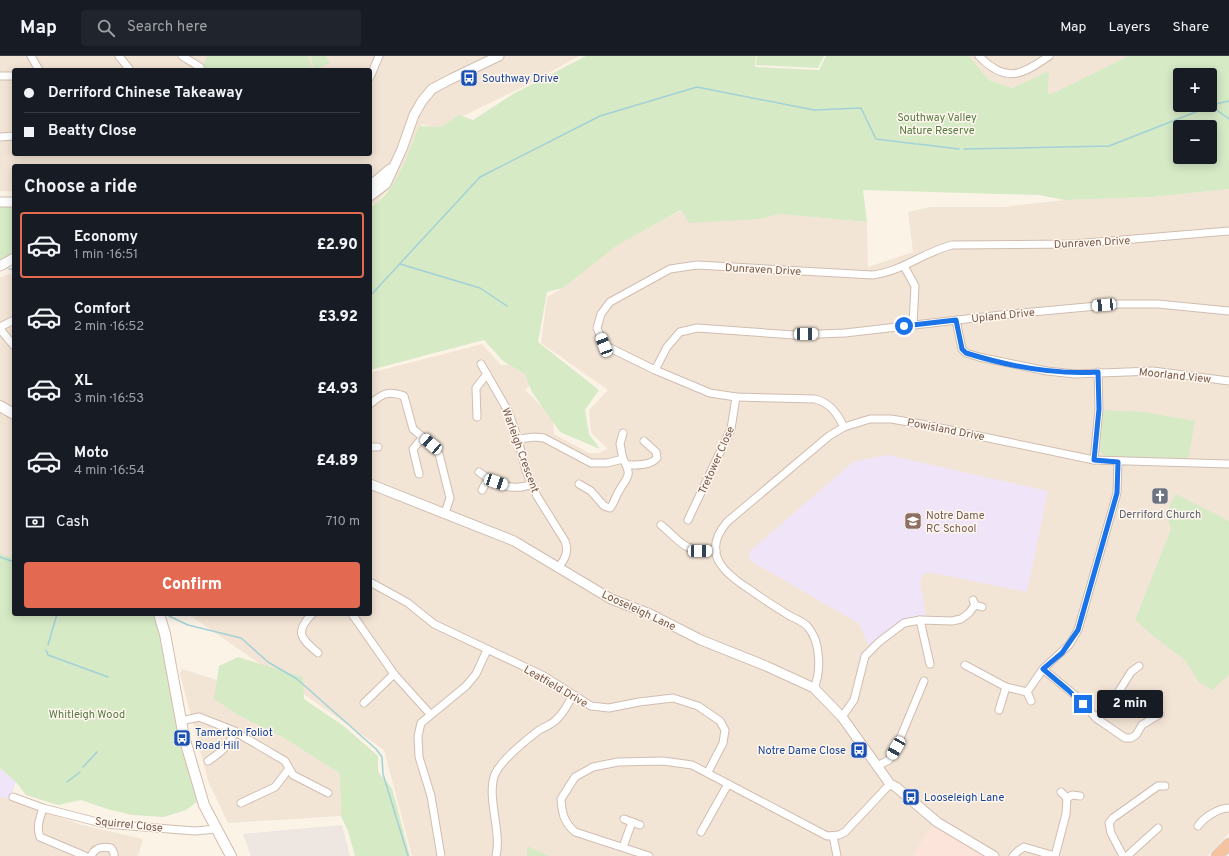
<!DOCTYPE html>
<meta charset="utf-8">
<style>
:root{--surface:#171b24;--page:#20242c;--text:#f1f3f6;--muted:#9ea1a6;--line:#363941;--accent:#e36a50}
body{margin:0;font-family:Overpass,sans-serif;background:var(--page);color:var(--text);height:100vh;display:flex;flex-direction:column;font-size:15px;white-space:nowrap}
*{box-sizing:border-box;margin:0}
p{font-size:13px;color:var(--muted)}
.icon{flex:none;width:22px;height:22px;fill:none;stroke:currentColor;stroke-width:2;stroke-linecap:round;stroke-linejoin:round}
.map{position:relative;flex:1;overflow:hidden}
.panel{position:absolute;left:12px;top:108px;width:360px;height:452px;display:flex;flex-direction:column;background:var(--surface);border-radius:4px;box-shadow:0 2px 10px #0003}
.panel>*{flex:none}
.banner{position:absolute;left:12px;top:12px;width:360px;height:88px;border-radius:4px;box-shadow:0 2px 10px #0003;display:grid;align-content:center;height:88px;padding:0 12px;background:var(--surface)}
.fabs{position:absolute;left:1173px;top:12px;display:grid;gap:8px}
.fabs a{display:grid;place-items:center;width:44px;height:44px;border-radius:4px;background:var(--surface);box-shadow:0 2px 10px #0003;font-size:20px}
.end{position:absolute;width:18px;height:18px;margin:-9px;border:5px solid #1a73e8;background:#fff;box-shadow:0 0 0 2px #fff}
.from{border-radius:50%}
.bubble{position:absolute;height:28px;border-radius:4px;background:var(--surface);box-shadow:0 2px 10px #0003;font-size:13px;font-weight:800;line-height:28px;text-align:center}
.car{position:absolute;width:12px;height:24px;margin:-12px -6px;border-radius:5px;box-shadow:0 0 3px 1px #0007;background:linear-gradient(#fff 24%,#345 0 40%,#fff 0 76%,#345 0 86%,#fff 0)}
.banner b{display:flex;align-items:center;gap:14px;height:38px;font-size:15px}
.banner b+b{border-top:1px solid var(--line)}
.banner i{width:10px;height:10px;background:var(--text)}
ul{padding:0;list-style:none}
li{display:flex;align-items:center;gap:12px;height:66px;margin:0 8px 6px;padding:0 4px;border:2px solid transparent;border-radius:4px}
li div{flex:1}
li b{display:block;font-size:15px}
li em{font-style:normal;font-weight:800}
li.active{border-color:var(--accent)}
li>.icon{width:36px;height:36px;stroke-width:1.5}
h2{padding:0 12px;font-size:18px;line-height:48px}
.pay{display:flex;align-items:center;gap:10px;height:44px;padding:0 12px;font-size:15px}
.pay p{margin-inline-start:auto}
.action{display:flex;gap:8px;margin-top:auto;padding:8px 12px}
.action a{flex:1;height:46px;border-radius:4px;background:var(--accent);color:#fff;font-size:16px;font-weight:800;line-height:46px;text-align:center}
header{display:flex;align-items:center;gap:24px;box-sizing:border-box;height:56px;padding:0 20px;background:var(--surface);border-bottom:1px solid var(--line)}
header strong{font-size:19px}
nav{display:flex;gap:22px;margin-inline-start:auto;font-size:14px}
.search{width:280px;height:36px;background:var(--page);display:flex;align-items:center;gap:10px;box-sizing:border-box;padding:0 14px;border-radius:4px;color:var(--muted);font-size:15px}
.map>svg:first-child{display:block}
.residential{fill:#f3e5d6;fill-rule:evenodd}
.commercial{fill:#fce4db}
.industrial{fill:#ede6e1}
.education{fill:#f0e4f8}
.green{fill:#d6eac6;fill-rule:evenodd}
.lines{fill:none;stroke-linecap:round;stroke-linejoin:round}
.stream{stroke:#a2d1d7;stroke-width:1.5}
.minor-casing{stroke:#d0bdb0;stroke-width:9}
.tertiary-casing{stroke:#d0bdb0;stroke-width:11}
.secondary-casing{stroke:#d3bcae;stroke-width:12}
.trunk-casing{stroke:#d8d1cd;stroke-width:13}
.minor{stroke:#fff;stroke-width:7}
.tertiary{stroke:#fff;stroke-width:9}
.secondary{stroke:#fff;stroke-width:10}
.trunk{stroke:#f6c3a1;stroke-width:11}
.route{stroke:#1a73e8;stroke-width:5}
.labels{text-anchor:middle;stroke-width:3;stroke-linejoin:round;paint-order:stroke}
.transit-label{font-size:11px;fill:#164399;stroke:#fff7ee;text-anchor:start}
.park-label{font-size:11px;fill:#567b44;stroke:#fff7ee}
.street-label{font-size:11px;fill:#75594c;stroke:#fff7ee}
.worship-label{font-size:11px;fill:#5b616d;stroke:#fff7ee}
.education-label{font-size:11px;fill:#785e54;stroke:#fff7ee;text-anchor:start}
</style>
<header>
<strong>Map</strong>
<div class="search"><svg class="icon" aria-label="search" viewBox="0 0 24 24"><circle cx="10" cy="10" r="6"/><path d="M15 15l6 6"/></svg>Search here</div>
<nav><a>Map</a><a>Layers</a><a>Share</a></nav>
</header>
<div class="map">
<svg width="1229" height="800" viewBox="0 0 1229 800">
<rect width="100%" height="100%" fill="#fcf3e7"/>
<g class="residential">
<path d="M0,0H579L525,30L461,61L443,75L422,68L396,125L375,148H370V110H14V135H0ZM14,14H370V98H14Z"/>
<polygon points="969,0 1128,0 1053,37 1048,38 1049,15 1012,32 989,24"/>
<polygon points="1229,133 1229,777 1208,800 984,800 933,769 913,800 412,800 384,694 188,558 370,558 370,317 482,288 501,309 525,308 538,324 525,334 553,361 554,378 589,397 599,397 608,393 591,377 589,354 608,334 541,287 547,241 563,232 615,190 682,154 760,163 779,158 867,166 868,211 913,196 908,156 931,151 1003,151 1065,144 1153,141"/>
<polygon points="10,218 14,218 14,505 0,501 0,221"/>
<polygon points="182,613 217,624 215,643 241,661 286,683 340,718 341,760 228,767 208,725 180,618"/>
<polygon points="0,740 82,769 143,783 138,800 0,800"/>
</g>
<polygon class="commercial" points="933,769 979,796 984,800 913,800"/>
<polygon class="industrial" points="342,769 350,800 251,800 243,778"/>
<g class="education">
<polygon points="887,399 1048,435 1027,536 928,516 923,519 920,528 926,560 894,569 869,589 858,567 749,504 750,495 853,406"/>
<polygon points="0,712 16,726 10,743 0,741"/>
</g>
<g class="green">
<polygon points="207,0 308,0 313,14 202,14"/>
<polygon points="310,0 326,0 330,7 315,14"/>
<path d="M586,0H756L755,11L819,14L826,0H969L989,24L1012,32L1049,15L1048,38L1053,37L1128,0H1229V133L1153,141L1065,144L1038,139L863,134L867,166L779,158L760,163L689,167L681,154L616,190L563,232L547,236L538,286L599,334L585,354L589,378L600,393L560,376L532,336L525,318L503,305L484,284L370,314V151C396,138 408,96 419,70L441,71L459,59L473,64L513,38ZM1180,19H1210V49H1180ZM1180,71H1210V101H1180Z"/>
<polygon points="757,0 824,0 818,12 756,9"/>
<polygon points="0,149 14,149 14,200 0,206"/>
<polygon points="1103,354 1144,356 1195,365 1188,403 1105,400 1100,395"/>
<polygon points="1176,438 1229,465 1229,619 1212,634 1198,625 1186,605 1158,584 1135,564 1171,473 1166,456"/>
<polygon points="0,498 14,502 14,558 156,558 171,636 198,745 186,754 164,761 132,759 107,753 81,744 58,749 26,739 16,726 0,712"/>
<polygon points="238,601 303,621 304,643 345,671 378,700 378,716 392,732 410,800 355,800 348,775 341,760 340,718 286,683 241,661 214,643 219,610"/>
<polygon points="527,790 549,800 527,800"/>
</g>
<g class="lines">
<g class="stream">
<polyline points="1211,50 1229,63"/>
<polyline points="918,88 959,93"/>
<polyline points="964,93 1109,90 1216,48 1229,45"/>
<polyline points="400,208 480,232 507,250"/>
<polyline points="9,213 14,213"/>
<polyline points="370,240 480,121 600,60 697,31 814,54 861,52 876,83 916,88"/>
<polyline points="0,501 14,506"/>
<polyline points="169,560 188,569 241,582 268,606 297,623 376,693 382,701 383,718 408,800"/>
<polyline points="48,589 57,558"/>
<polyline points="46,594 48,599 108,621"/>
<polyline points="83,711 97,696"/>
<polyline points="67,726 80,716"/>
</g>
<defs>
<g id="minor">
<polyline points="31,0 39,14"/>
<polyline points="119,0 130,14"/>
<polyline points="182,0 200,11"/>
<path d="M979,0C1005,27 1021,20 1049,0"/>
<polyline points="0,20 14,20"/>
<polyline points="370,21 379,0"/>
<polyline points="0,81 14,80"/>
<polyline points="904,210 915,230 913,268"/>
<polyline points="956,264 962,293 966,297 979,301 1047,315 1075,318 1153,315 1229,325"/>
<polyline points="0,271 14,264"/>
<polyline points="0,273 14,290"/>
<path d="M481,308L508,355L518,383L526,415L537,440L565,485C569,496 565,503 558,512"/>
<polyline points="655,314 667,291 680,276 697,272 794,279 845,277 1001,259 1119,248 1158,248 1229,255"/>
<path d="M370,348C382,338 388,334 404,340L413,373L436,392L439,398L450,442L445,457"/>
<polyline points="477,361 476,332 487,318"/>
<path d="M844,371C837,357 830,347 815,343L736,341L710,337L655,314L604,289L597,272L601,258L610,246L670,213L697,209L872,219C901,216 924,196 952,189L1074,188L1229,175"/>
<path d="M518,383L535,381L544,382L591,407H607L623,403C633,421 627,420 619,435C615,441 614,448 610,452L604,450L591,435L579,428"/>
<polyline points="370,391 378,391"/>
<polyline points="623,403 620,388 623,377"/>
<polyline points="1094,404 1099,353 1098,316"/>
<path d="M627,409C636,409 650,410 657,402L656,396L644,385"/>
<path d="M479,416C494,428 513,436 532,428"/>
<polyline points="419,418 413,393 423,381"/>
<polyline points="482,434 488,423"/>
<polyline points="688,464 731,373 736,341"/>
<path d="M661,469C685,489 681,495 716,494"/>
<polyline points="370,526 408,547 434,568 544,620 591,650 609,652 639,646 673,642 698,650 720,665 725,674 723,687 708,716"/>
<polyline points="973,544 975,549 982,551"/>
<path d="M312,558C294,577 301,582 318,597"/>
<polyline points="352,558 394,618 430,658"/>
<polyline points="920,564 930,608"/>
<polyline points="965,609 1006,631"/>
<polyline points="1043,613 1077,641 1096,662 1125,682 1131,682 1136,679 1142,669 1160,658"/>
<path d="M814,632C821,616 821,586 808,571C804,566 796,563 790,560C777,552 764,544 752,535C725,518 700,498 727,466L829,380L844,371L870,363H891L921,368L1094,404L1229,408"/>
<polyline points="1027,636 1031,645"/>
<polyline points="364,647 394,618"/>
<polyline points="1148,653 1153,662"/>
<polyline points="999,654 1006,631 1027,636 1043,613 1069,589 1078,574 1117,437 1118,406"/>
<polyline points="842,661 854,644 865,600 879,586 904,567 920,564 952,565 961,563 969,557 975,549"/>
<polyline points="1096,662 1116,640 1131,616 1139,610"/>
<polyline points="181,665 199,661 232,674 285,705 293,719 328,737"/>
<path d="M208,705C220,697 230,689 235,675"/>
<polyline points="877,710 889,704 896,692 924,625"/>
<polyline points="1061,736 1067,742 1072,739 1080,740"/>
<polyline points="13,741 43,752 105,768 195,775 217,773"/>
<polyline points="241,747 275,731 288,714"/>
<path d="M43,752C40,762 36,771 40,781L85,800"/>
<polyline points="632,766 640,769"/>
<path d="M1198,770C1204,761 1219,752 1229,752"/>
<polyline points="701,776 728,728"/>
<polyline points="833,780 837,800"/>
<polyline points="623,791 632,766 624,763"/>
<path d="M91,800C95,791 102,790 111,792L114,797V800"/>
<polyline points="441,800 431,740 419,701 418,680 421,667 466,630 476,618 487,594"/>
<path d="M496,800C502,775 486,741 495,718C502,703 525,685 538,675C544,671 551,669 556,664C564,657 568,648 573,639"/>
<path d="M649,800L575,776C564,766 562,758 561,743L575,721L593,711L618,706L663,705L692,709L827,780L839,779L845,776L890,728"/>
<polyline points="1013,800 1018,795 1024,791 1055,800"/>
<polyline points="1055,800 1066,758 1067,742"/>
<polyline points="1123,800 1111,777 1109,767 1113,762 1158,730 1165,730"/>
<polyline points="1127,800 1158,772"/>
</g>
<g id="tertiary">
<polyline points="370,130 390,113"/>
<polyline points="370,140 386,128 402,93 414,59 422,45 432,33 451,23 499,0"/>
<polyline points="0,146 14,146"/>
<polyline points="0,210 14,202"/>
<polyline points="370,428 514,485 611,543 650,558 701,584 766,610 814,632 842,661 890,728 896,731 937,766 994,800"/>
</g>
<g id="secondary">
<polyline points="0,350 14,358"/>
<polyline points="159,558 165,578 184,681 204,749 231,800"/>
</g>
<polyline id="trunk" points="1217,800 1229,788"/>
</defs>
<use href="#minor" class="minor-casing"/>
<use href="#tertiary" class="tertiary-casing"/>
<use href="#secondary" class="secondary-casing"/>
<use href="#trunk" class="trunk-casing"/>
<use href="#minor" class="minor"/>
<use href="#tertiary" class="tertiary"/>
<use href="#secondary" class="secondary"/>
<use href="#trunk" class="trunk"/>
</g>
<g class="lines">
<path class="route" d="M904,270L956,264L962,293L966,297C1008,310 1054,319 1098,316L1099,353L1094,404L1118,406L1117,437L1078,574L1062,597L1043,613L1068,634L1083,648"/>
</g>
<defs>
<symbol id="bus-square" viewBox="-11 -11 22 22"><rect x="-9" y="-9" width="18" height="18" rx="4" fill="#1a4fb4" stroke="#fff7ee"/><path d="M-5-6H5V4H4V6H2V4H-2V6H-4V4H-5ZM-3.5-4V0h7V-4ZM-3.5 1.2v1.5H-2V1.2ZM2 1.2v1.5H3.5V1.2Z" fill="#fff"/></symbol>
<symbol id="church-square" viewBox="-11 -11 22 22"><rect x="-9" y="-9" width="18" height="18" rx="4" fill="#6b7280" stroke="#fff7ee"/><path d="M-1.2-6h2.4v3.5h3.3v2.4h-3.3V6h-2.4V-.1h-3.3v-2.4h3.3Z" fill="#fff"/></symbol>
<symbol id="school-square" viewBox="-11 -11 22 22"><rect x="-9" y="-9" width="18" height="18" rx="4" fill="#8d6e63" stroke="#fff7ee"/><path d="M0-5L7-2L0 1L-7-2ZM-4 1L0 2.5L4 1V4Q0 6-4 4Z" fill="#fff"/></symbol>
</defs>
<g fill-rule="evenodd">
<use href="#bus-square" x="459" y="12" width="20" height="20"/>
<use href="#church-square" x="1150" y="430" width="20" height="20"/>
<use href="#school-square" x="903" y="455" width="20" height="20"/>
<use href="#bus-square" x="172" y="672" width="20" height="20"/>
<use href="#bus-square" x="849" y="684" width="20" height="20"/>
<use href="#bus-square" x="901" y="731" width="20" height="20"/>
</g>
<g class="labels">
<g class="transit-label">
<text x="482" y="26">Southway Drive</text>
<text x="195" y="680">Tamerton Foliot<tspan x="195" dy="13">Road Hill</tspan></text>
<text x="846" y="698" text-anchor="end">Notre Dame Close</text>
<text x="924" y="745">Looseleigh Lane</text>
</g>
<g class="park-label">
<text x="937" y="65">Southway Valley<tspan x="937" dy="13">Nature Reserve</tspan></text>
<text x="87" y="662">Whitleigh Wood</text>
</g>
<g class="street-label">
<text transform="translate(1092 186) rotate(-3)" y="4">Dunraven Drive</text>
<text transform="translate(763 213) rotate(3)" y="4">Dunraven Drive</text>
<text transform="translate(1003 259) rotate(-6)" y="4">Upland Drive</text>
<text transform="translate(1175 319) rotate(6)" y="4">Moorland View</text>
<text transform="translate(946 373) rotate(11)" y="4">Powisland Drive</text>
<text transform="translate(521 394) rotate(70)" y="4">Warleigh Crescent</text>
<text transform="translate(716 404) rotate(-66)" y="4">Tretower Close</text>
<text transform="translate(639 554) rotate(25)" y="4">Looseleigh Lane</text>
<text transform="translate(556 630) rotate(30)" y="4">Leatfield Drive</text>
<text transform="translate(129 768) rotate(6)" y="4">Squirrel Close</text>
</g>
<g class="worship-label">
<text x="1160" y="462">Derriford Church</text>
</g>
<g class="education-label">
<text x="926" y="463">Notre Dame<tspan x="926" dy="13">RC School</tspan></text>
</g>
</g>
</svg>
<div class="fabs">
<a>+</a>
<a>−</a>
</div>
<i class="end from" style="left:904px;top:270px"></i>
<i class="end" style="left:1083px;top:648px"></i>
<div class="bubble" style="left:1097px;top:634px;width:66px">2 min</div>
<i class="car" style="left:1104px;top:249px;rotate:265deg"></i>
<i class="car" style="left:806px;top:278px;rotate:89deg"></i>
<i class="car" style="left:604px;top:289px;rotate:339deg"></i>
<i class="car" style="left:431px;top:388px;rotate:311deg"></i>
<i class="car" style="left:496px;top:426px;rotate:109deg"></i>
<i class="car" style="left:700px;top:495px;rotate:89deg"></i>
<i class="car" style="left:896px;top:692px;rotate:210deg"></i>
<div class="banner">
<b><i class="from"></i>Derriford Chinese Takeaway</b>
<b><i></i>Beatty Close</b>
</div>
<section class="panel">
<h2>Choose a ride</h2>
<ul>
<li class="active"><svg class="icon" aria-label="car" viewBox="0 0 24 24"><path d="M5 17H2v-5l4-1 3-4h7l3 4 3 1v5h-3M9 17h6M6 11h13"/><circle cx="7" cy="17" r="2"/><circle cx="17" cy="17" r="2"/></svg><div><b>Economy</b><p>1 min · 16:51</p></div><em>£2.90</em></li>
<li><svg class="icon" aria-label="car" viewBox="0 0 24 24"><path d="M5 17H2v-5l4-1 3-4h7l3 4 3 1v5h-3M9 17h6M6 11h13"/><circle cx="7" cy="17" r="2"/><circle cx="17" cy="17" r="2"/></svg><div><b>Comfort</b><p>2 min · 16:52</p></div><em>£3.92</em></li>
<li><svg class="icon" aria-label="car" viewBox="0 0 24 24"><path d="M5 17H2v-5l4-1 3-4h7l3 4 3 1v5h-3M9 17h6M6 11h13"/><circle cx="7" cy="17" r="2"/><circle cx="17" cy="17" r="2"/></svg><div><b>XL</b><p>3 min · 16:53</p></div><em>£4.93</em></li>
<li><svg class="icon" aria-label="car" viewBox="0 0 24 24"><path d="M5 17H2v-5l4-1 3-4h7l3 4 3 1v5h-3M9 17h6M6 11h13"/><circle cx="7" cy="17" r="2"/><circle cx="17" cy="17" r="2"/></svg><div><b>Moto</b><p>4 min · 16:54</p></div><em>£4.89</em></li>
</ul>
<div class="pay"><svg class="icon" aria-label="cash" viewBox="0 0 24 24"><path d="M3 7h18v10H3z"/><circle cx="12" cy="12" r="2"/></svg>Cash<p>710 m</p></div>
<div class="action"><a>Confirm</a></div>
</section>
</div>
